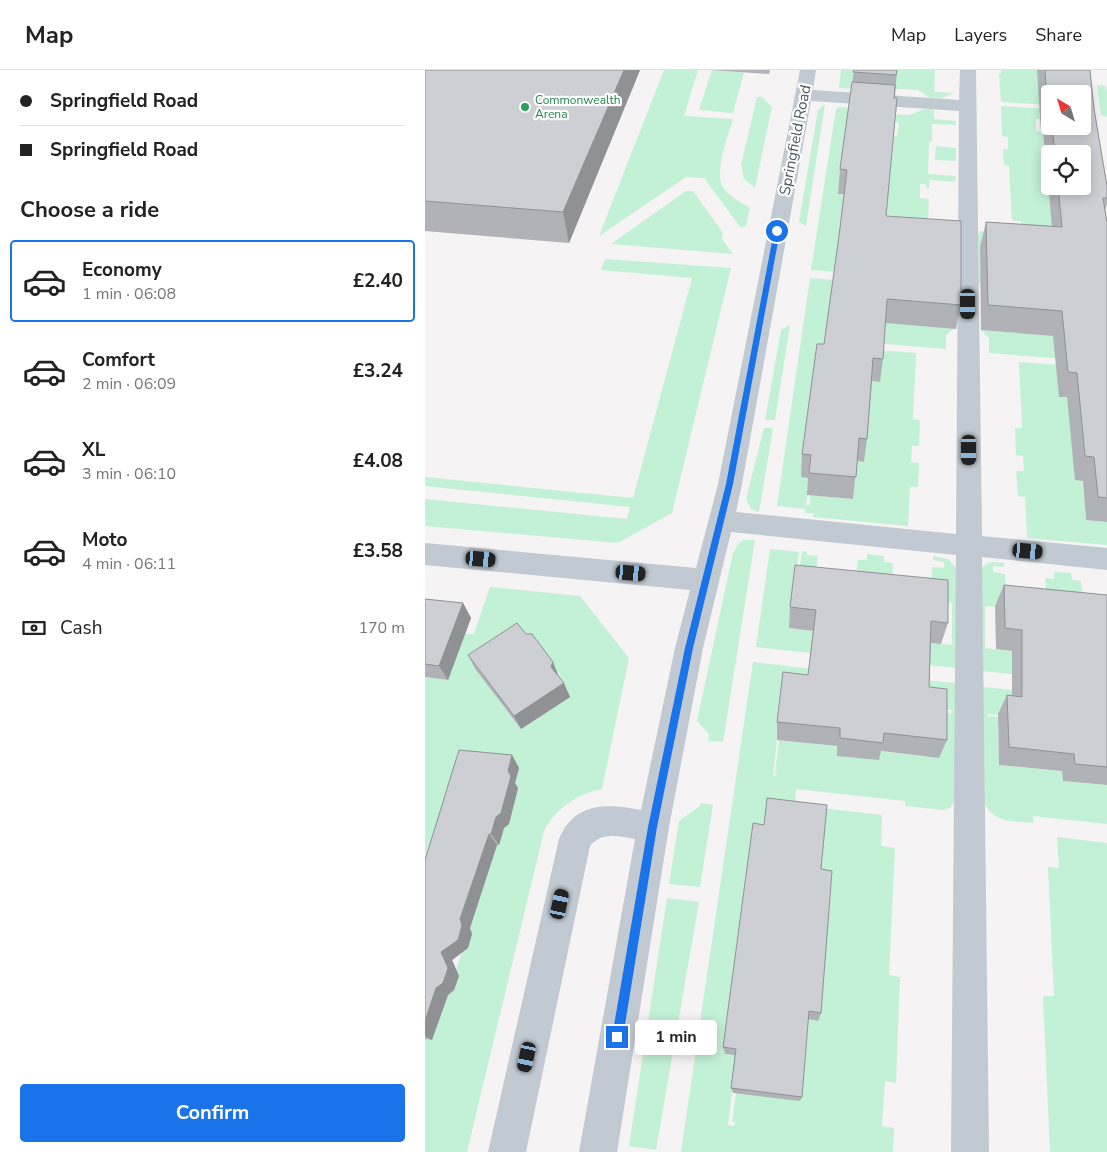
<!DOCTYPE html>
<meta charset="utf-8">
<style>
:root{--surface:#fff;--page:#f6f6f6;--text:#222;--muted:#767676;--line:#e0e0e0;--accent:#1a73e8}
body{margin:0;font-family:"Nunito Sans",sans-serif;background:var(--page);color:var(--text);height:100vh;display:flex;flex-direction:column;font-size:19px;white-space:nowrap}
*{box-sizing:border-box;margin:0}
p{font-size:16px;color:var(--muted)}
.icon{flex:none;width:28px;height:28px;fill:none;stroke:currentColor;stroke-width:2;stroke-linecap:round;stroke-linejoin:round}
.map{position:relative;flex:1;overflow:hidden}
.drawer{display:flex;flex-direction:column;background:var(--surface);width:425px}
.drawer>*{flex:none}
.top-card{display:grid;align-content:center;height:110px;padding:0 20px;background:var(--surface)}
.needle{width:32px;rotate:322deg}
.buttons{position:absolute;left:616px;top:15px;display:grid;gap:10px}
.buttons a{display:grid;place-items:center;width:50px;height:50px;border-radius:5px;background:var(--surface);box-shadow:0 2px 12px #0003;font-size:25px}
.end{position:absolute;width:22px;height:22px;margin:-11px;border:6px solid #1a73e8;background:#fff;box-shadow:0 0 0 2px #fff}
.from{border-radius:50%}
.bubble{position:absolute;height:35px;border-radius:5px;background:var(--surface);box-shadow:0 2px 12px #0003;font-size:16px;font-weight:700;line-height:35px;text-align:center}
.car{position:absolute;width:15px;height:30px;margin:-15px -8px;border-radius:6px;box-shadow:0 0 4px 1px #0007;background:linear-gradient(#222 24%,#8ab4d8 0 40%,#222 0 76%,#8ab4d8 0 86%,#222 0)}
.top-card b{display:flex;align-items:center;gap:18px;height:48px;font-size:19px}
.top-card b+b{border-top:1px solid var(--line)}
.top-card i{width:12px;height:12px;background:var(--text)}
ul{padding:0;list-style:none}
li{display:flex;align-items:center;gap:15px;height:82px;margin:0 10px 8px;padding:0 10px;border:2px solid transparent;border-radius:5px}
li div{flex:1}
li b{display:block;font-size:19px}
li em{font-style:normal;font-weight:700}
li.active{border-color:var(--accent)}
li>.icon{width:45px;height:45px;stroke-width:1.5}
h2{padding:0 20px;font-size:22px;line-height:60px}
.pay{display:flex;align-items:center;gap:12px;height:55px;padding:0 20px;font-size:19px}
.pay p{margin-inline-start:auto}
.primary-button{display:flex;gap:10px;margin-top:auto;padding:10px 20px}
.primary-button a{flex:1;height:58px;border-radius:5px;background:var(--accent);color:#fff;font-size:20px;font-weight:700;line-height:58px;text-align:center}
header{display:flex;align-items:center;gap:30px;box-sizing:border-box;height:70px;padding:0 25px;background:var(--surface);border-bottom:1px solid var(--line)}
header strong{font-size:24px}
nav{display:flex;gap:28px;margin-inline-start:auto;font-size:18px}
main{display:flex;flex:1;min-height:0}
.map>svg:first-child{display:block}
.green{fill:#c3f1d5;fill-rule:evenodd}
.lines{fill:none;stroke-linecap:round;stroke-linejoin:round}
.minor{fill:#c1cad2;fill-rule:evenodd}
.wall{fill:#b0b2b7;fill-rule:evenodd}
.shaded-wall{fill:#909195}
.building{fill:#cdcfd5;stroke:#909195}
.route{fill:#1a73e8}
.leisure-dot{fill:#2e9e5b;stroke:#fff;stroke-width:2}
.labels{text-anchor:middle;stroke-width:4.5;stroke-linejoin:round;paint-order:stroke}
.far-leisure-label{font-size:12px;fill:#27864d;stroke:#fff;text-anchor:start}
.street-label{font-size:15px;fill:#4a5661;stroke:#fff}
</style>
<header>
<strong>Map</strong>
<nav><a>Map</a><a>Layers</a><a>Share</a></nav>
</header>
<main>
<section class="drawer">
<div class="top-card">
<b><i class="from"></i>Springfield Road</b>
<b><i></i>Springfield Road</b>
</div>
<h2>Choose a ride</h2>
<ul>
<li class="active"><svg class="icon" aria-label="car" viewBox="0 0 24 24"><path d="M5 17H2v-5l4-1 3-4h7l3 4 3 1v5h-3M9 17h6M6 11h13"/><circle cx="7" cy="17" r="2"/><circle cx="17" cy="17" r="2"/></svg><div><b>Economy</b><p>1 min · 06:08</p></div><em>£2.40</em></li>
<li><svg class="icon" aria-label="car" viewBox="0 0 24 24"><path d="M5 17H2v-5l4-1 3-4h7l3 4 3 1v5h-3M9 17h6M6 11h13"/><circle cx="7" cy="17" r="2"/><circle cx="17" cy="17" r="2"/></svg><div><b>Comfort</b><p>2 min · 06:09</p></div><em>£3.24</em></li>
<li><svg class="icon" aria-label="car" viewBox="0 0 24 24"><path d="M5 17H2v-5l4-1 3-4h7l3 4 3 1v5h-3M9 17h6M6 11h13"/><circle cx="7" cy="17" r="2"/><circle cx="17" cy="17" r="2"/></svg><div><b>XL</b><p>3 min · 06:10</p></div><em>£4.08</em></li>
<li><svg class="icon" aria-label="car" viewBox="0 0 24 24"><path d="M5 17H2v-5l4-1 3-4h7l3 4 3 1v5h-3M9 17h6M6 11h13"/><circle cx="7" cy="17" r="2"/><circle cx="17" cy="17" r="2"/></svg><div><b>Moto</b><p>4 min · 06:11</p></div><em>£3.58</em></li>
</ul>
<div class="pay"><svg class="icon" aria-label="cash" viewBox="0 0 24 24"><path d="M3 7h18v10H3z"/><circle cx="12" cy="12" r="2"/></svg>Cash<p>170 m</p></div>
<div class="primary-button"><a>Confirm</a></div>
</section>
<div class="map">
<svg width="682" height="1082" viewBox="0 0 682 1082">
<rect width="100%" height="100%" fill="#f5f3f3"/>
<g class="green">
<path d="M239,0H273L259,46L308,49C303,65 288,105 299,119C305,127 317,133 325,138L321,156L316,158L279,108L261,107L174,166Z"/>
<polygon points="287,0 319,2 308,43 274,40"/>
<polygon points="416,0 430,0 433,19 414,18"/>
<polygon points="466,0 510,0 509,22 529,23 517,28 505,28 493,20 436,17"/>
<polygon points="576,0 613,0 625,35 576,32 574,3 576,3"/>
<polygon points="678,15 681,17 682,21 682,47 676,45 672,16"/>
<polygon points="332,27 337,27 347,37 330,118 319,109 316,95"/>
<polygon points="400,34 381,156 374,152 393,40"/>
<path d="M576,36L625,39V49H611V61L624,62L625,96H621L623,111H625V116H629V122H624L625,137L631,138L633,161L669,164V169H671V161L682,162V220L675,219V222L551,213V169L555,161L575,163L576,166L593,167V164L632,167V170H641L640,165L596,161V151L587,150L584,96L579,95L578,79H583V67L577,66ZM555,177L672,186L670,180H673L677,209L657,208V212L633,210L632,206L598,203V208L575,206L574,202L555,200Z"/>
<path d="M414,37L431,38L430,42L484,45L500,39L509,40V49L531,51V55L507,54V71L504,72L503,104L531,106L530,112L505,110L504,118H501V114H495V128L504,129L503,151L534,211L386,200L411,39ZM431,50L474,53L472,66H460Z"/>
<polygon points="511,76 531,78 531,91 510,90"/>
<polygon points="261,121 268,121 298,163 297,169 308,184 186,174"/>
<polygon points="180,189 306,198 247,443 193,473 0,456 0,429 202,449 205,437 0,416 0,407 208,428 267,208 176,200"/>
<path d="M385,208L533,219L406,249L529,258L521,265V279L438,272L414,277L491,283L488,349L495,350L494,376H487L486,392L494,393L493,417H485L483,456L388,447V443H380V439L352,436ZM456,290L436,334L441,367L439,392L431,391L428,429L385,425V435H381L385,408L376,406Z"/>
<polygon points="365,255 350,350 340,350 356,260"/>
<polygon points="556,260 682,270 650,328 661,450 682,452 682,475 602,468 600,427 593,426 591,401 599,401 598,386 591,385 590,358 597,358 594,292 665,297 665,291 564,283 564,268"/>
<polygon points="339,358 348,358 334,442 326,439 321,429"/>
<polygon points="319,470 330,470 298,672 283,671 284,664 272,651 308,483 314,473"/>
<polygon points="345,479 374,482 364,558 389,561 404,585 331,577"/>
<polygon points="377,481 382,482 382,485 393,486 391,501 431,505 433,490 442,490 442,484 459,486 459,492 468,493 467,509 507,512 507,497 519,498 519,492 508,490 508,486 523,489 531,498 531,598 483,593 500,572 527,575 527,533 372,517"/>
<polygon points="565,492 579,493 579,497 568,496 568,502 580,504 581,520 621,523 620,508 629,509 629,502 646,503 647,510 656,511 658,527 682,548 560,536 560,578 587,581 588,589 646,610 557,601 556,498"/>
<path d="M65,517L155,526L204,588L177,719C152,724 131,738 119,761L42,1082H0V969L7,970L23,925L29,920L34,906L31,900L37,882L43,878L47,864L45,858L58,818L4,808L0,819V607L23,610L40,564H49ZM128,597L135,606L132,611L145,627L96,659L51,600Z"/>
<path d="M328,592L404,601L352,670L348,706L352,705L350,703L354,670L514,688L515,641L526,644L527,640L491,636L474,608L530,613V731L525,738L519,740L480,736V731L371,719L370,735L457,745L456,776L470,778L464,905L475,907L471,1013L460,1011L457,1056L469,1058L468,1082H256ZM395,925L393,951L382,949L311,1023L307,1052H310L309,1056L303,1055L312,985Z"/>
<path d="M558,617L616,623L600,647L563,644V648L565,646L573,647L574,695L637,701L638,711L680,715L682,706V754L608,746V753C589,751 570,753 560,734Z"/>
<polygon points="275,733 288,735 275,817 244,814 254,751 275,736"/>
<polygon points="632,767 682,773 682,1082 625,1082 618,926 629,926 623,797 634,798"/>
<polygon points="242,828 274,832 231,1080 204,1076"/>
</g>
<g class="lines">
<path class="minor" d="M375,0H391L388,20L534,30L535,0H551L557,466L682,478V500L557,487L564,1082H526L531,485L306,462L278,578L244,757L192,1082H154L210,769C194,766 176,762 165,776L101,1082H63L134,769C149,732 182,733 216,740L250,578L265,520L0,495V473L271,498L293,414ZM386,31L534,41L531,464L311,442L317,414Z"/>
</g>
<g class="wall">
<polygon points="0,0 215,0 144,173 0,161"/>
<polygon points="286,0 345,0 344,4"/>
<polygon points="429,0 472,0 461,146 536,235 531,259 460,253 458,289 455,312 447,311 442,369 439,392 432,391 428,429 382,425 383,408 376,407 377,384 399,274 414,166 419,124 413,124 415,99"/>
<path d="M612,0H665L669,39L682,116V134L680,140L682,153V452L661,450L658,411L650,410L642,327H634L628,266L556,260L555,177L561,152L627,156L618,62H616ZM625,24L658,56H625ZM625,84H658V116H625Z"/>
<polygon points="579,515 682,525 682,715 638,711 637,701 574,695 573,644 582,625 587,626 587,581 571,579 570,536"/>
<polygon points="0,529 38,533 46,548 23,610 0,607"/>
<polygon points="365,537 523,553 516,574 506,573 504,617 522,670 514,688 456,681 454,690 412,686 412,676 352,670 352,652 383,605 388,561 364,558"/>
<polygon points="43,585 134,606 145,627 96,659 51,600"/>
<polygon points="87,685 94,698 90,713 93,718 84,754 79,758 74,775 72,775 45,858 47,864 43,878 27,890 34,906 29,920 23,925 7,970 0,969 0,790"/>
<polygon points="396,799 396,943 393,951 383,949 377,1027 375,1031 308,1023 306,1018 310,985 300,984 298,977"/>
</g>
<g class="shaded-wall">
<polygon points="199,0 215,0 144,173 138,142"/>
<polygon points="38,533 46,548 23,610 14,596"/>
<polygon points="128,592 134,607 126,597"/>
<polygon points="139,613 145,627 96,659 89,646"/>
<polygon points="87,685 94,698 90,713 93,718 84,754 79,758 74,775 66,764"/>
<polygon points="64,764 72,775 45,858 47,864 43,878 27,890 34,906 29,920 23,925 7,970 0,966 0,951 16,882 35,849"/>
</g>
<g class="building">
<polygon points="0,0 199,0 138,142 0,131"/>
<polygon points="429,0 472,0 471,5 428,2"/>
<polygon points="620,0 665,0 669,39 682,116 682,128 678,128 682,153 682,428 673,427 669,387 660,386 652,303 643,302 637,241 563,235 561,152 637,157 633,116 658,116 658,84 630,84 627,56 658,56 658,24 625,24 625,39 625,37 622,36"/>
<polygon points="427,12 470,15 469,28 472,28 461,146 536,151 536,235 462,229 458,289 448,288 442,369 434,368 431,407 384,403 386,385 377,384 392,274 399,274 414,166 422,100 415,99"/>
<polygon points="370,495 523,510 523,553 506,551 504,617 522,619 522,670 459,663 458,673 415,668 415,658 352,652 358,602 383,605 391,540 365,537"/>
<polygon points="579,515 682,525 682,697 650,694 649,684 584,677 582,625 597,627 597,560 580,558"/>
<polygon points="0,529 38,533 14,596 0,594"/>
<polygon points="92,553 101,564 107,564 128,592 126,597 139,613 89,646 43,585"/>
<polygon points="34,680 87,685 83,701 86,706 76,743 71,747 66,764 64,764 35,849 37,855 33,870 16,882 23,898 18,913 11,918 0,951 0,790"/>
<polygon points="342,728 402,735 396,799 407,801 396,943 384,941 377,1027 306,1018 311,979 298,977 328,753 339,755"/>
</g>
<polygon class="route" points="352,159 355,161 308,414 268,578 232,757 198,967 196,971 192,972 189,971 187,967 223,757 260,578 301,414 349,161"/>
<circle class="leisure-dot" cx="100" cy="37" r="5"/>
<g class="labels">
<g class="far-leisure-label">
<text x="110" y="34">Commonwealth<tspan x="110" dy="14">Arena</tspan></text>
</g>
<g class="street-label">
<text transform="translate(370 70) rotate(-79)" y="5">Springfield Road</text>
</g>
</g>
</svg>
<div class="buttons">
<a><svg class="needle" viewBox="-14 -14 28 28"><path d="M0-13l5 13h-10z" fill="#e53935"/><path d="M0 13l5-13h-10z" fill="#767676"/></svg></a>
<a><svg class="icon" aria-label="locate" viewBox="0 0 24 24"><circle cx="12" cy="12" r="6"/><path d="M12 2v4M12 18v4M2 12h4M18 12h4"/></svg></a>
</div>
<i class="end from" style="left:352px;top:161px"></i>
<i class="end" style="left:192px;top:967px"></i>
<div class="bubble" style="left:210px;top:950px;width:82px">1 min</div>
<i class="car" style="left:543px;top:234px;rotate:180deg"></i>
<i class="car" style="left:544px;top:380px;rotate:180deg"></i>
<i class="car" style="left:603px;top:481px;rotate:95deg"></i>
<i class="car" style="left:56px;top:489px;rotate:95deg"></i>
<i class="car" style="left:206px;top:503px;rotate:95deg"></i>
<i class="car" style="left:135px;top:834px;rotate:12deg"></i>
<i class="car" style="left:102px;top:987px;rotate:192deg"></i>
</div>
</main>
